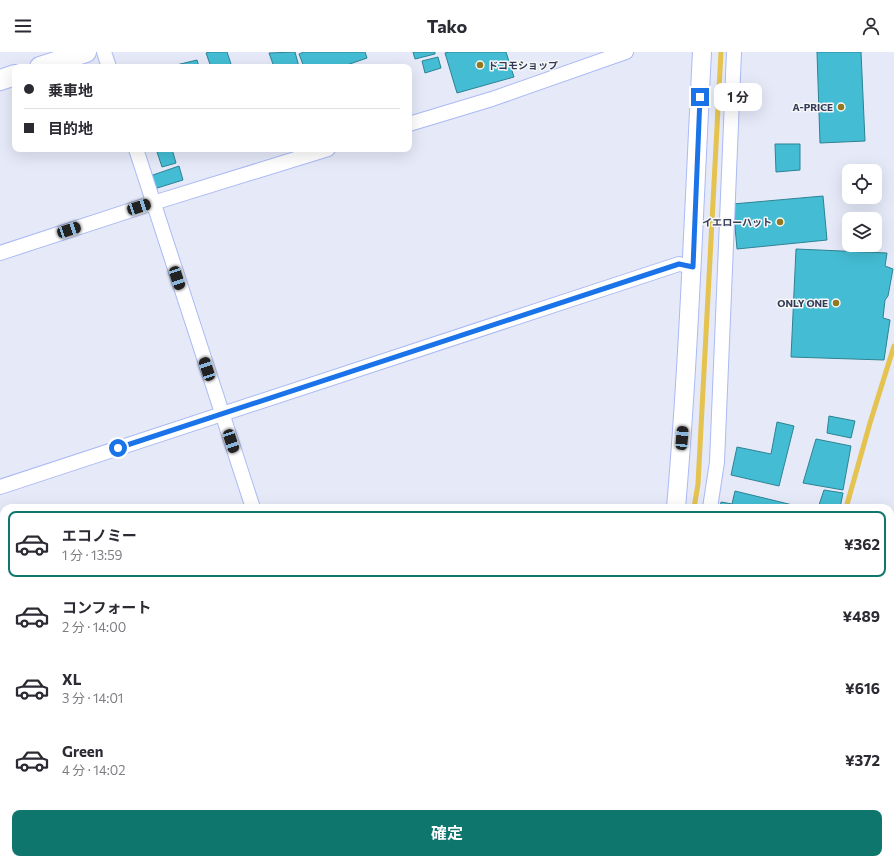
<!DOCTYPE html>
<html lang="ja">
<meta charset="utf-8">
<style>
:root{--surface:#fff;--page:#f2f2f3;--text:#2b2b33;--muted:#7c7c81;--line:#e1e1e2;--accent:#0f766e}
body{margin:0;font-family:Commissioner,"Noto Sans JP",sans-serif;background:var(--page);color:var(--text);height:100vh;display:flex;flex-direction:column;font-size:15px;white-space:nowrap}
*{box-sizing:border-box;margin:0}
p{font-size:13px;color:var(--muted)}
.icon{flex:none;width:22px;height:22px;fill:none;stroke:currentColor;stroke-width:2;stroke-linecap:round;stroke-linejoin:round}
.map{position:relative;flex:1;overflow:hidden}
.sheet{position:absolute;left:0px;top:452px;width:894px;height:360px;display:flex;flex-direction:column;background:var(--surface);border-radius:12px 12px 0 0;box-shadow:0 4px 16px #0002}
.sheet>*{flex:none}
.top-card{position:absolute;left:12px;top:12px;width:400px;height:88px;border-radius:8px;box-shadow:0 4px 16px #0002;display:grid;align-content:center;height:88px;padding:0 12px;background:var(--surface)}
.controls{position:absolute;left:842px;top:112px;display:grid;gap:8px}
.controls a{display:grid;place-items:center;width:40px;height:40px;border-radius:8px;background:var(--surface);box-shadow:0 4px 16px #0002;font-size:20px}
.end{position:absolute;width:18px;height:18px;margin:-9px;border:5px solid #1a73e8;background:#fff;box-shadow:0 0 0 2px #fff}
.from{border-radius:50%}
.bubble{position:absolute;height:28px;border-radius:8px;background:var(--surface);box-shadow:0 4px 16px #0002;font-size:13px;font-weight:700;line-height:28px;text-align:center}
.car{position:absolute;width:12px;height:24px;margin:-12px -6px;border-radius:5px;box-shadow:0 0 3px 1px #0007;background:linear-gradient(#222 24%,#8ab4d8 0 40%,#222 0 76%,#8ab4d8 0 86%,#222 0)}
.top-card b{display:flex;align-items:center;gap:14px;height:38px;font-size:15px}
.top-card b+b{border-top:1px solid var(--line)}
.top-card i{width:10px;height:10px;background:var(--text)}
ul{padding:7px 0 0;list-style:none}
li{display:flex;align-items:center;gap:12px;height:66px;margin:0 8px 6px;padding:0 4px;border:2px solid transparent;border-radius:8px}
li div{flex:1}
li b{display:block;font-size:15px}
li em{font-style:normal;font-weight:700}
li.current{border-color:var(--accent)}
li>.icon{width:36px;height:36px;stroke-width:1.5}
.primary-button{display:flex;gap:8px;margin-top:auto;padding:8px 12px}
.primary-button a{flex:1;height:46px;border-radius:8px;background:var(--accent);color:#fff;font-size:16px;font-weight:700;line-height:46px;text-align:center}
header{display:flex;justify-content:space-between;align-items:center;height:52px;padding:0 12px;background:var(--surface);font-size:18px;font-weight:700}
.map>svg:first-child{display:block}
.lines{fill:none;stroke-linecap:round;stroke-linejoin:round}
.stream{stroke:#e4c350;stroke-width:5}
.building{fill:#44bdd4;stroke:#2d8393}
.minor-casing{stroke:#abbaf4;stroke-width:16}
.tertiary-casing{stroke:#abbaf4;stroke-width:20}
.secondary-casing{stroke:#abbaf4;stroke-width:22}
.minor{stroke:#fff;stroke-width:14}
.tertiary{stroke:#fff;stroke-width:18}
.secondary{stroke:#fff;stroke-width:20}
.route{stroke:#1a73e8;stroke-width:5}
.poi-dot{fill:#927920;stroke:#f7f7f7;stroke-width:1.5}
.labels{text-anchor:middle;stroke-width:3;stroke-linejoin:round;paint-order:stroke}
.poi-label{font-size:10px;font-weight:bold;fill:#333b58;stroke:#f7f7f7;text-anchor:end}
</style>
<header><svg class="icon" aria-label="menu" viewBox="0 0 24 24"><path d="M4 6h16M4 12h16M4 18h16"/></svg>Tako<svg class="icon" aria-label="person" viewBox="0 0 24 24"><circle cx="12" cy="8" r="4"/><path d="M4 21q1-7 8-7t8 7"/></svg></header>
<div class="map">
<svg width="894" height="812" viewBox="0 0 894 812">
<rect width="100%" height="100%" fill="#e5e9f8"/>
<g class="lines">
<g class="stream">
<polyline points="694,456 698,432 721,0"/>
<polyline points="846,456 870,371 894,294"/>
<polyline points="648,808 648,812"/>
<polyline points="710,808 710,812"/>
</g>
</g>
<g class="building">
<polygon points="210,0 227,0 232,15 211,15 206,1"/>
<polygon points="295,0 299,15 274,15 269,1"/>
<polygon points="304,0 365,0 367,6 341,15 304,15 299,2"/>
<polygon points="413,0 435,0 435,2 415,7"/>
<polygon points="449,0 506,0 514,25 457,41 445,1"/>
<polygon points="817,0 861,0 865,89 820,91"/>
<polygon points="438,5 441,16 425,21 422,9"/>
<polygon points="197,8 199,15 172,15 172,14"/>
<polygon points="775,92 800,92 800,118 776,120"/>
<polygon points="156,97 172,97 176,111 162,115"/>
<polygon points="179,114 183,128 154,137 150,124"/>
<polygon points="823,144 827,188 737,197 733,152"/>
<polygon points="796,197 887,201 885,214 893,217 888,244 885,248 883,266 890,268 884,308 791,305"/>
<polygon points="829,364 855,369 851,386 827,381"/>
<polygon points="777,370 794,374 779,434 731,423 737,395 771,402"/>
<polygon points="816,387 851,394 843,438 803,431"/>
<polygon points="824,438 843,441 840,456 818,456"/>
<polygon points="735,439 805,456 720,456 721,450 732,452"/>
<rect x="890" y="733" width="4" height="37"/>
<polygon points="894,808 894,812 840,812"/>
</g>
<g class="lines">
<defs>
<g id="minor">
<polyline points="104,0 109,15"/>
<polyline points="409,72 492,47 626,0"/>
<polyline points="136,97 253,456"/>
<polyline points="0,201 153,151 328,97"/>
<polyline points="0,435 679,212 693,215"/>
<polyline points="710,456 717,410 734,0"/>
<polyline points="363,808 365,812"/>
</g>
<g id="tertiary">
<path d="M676,456C689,304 694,152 702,0"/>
<polyline points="666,808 667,812"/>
<polyline points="91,812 104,808"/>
</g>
<g id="secondary">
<polyline points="40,15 86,0"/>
<polyline points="0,28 15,23"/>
</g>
</defs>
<use href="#minor" class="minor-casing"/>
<use href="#tertiary" class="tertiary-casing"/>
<use href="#secondary" class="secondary-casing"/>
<use href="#minor" class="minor"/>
<use href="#tertiary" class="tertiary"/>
<use href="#secondary" class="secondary"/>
</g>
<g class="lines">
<polyline class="route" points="118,396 679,212 693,215 700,45"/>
</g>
<g class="poi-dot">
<circle cx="480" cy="13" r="4"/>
<circle cx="841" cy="55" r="4"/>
<circle cx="780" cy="170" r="4"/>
<circle cx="836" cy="251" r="4"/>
</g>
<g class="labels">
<g class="poi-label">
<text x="488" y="17" text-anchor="start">ドコモショップ</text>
<text x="833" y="59">A-PRICE</text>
<text x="772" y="174">イエローハット</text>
<text x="828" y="255">ONLY ONE</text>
</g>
</g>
</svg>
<div class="controls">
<a><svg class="icon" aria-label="locate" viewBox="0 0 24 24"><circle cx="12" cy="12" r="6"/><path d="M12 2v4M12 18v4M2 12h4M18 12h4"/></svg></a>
<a><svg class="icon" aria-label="layers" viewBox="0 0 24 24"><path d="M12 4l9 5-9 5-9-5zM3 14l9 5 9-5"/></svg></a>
</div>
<i class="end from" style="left:118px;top:396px"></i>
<i class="end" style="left:700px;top:45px"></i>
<div class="bubble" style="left:714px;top:31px;width:48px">1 分</div>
<i class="car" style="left:139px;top:155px;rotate:72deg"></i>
<i class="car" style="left:69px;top:178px;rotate:72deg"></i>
<i class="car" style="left:177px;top:226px;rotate:162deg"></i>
<i class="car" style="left:207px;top:317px;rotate:342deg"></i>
<i class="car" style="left:682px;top:386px;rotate:5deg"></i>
<i class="car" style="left:231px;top:389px;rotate:162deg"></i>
<div class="top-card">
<b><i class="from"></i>乗車地</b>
<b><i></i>目的地</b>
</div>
<section class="sheet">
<ul>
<li class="current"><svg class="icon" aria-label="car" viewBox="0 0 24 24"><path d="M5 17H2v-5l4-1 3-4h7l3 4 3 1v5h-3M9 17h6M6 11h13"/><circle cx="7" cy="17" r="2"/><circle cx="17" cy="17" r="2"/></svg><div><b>エコノミー</b><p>1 分 · 13:59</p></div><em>¥362</em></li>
<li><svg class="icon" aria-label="car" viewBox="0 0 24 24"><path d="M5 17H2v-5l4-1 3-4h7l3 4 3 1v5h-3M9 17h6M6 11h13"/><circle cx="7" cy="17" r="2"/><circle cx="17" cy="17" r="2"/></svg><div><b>コンフォート</b><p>2 分 · 14:00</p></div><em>¥489</em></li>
<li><svg class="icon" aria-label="car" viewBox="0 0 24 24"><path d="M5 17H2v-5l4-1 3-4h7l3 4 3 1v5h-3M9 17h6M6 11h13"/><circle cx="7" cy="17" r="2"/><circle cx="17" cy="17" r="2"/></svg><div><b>XL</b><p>3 分 · 14:01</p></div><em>¥616</em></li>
<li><svg class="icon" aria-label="car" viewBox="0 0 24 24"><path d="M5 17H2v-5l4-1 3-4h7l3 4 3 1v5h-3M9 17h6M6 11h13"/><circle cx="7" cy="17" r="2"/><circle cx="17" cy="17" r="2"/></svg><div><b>Green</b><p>4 分 · 14:02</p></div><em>¥372</em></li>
</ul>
<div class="primary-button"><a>確定</a></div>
</section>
</div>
